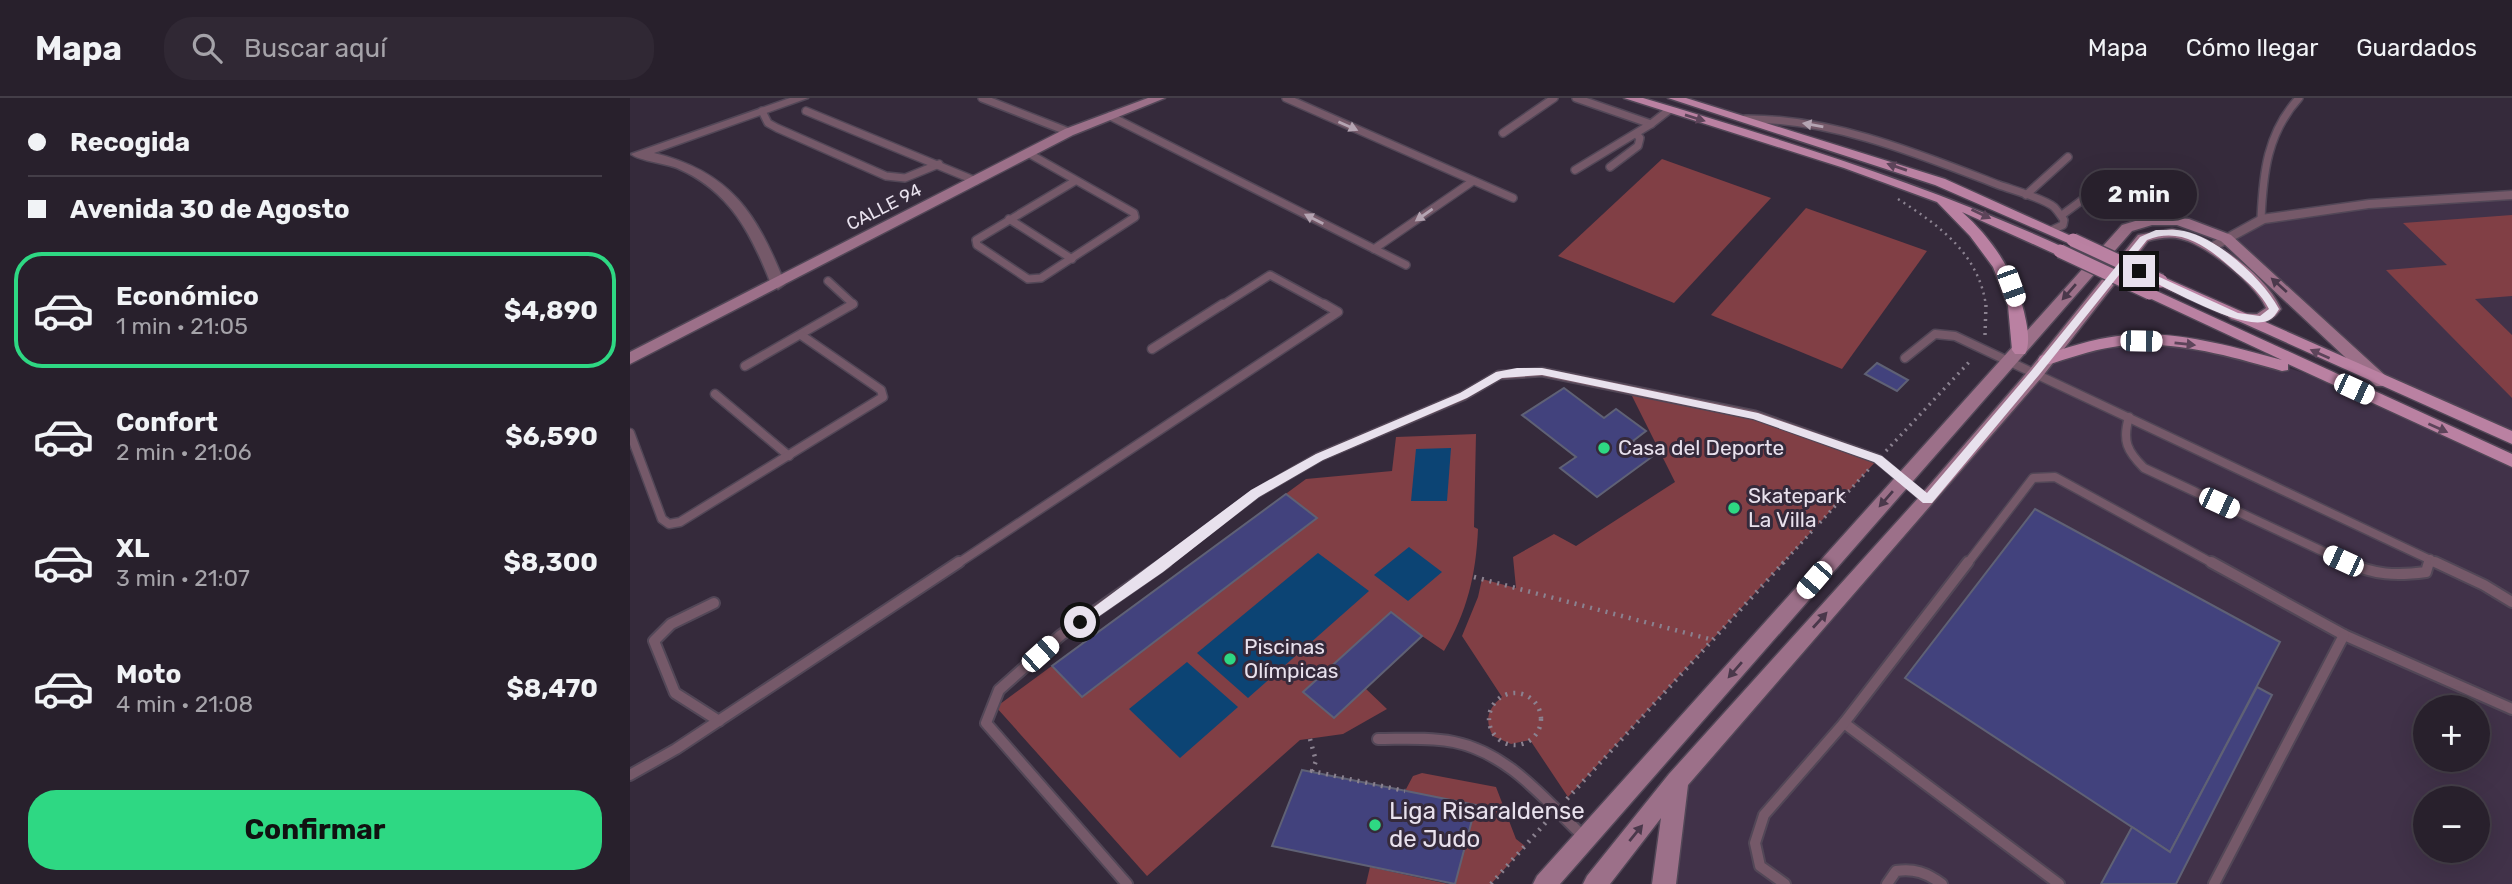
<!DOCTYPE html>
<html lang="es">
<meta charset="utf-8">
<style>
:root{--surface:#28202c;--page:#302834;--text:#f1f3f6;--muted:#a5a3a9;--line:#443e48;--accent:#2ed883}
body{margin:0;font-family:Rubik,sans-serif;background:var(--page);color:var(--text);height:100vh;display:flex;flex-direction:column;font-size:26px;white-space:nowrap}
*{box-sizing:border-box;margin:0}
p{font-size:23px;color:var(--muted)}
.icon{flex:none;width:38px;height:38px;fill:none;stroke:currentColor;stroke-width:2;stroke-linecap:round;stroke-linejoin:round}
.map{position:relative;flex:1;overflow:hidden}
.details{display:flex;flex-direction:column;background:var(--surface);width:630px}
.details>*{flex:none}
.guide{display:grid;align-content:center;height:154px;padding:0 28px;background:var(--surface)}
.controls{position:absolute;left:1783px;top:597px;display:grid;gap:14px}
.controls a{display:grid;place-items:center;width:77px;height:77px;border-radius:50%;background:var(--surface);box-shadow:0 7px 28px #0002,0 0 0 2px var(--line);font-size:35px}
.end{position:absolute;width:32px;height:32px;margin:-16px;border:9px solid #e8e1ed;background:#111;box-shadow:0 0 0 4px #111}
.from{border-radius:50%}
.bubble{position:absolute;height:49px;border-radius:24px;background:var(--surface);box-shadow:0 7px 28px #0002,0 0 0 2px var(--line);font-size:23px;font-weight:700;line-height:49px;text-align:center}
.car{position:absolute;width:21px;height:42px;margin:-21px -10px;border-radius:9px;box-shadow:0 0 5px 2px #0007;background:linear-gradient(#fff 24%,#345 0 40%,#fff 0 76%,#345 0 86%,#fff 0)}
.guide b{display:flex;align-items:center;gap:24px;height:66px;font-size:26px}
.guide b+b{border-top:2px solid var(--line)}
.guide i{width:18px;height:18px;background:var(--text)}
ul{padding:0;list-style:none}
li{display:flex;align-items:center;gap:21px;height:116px;margin:0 14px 10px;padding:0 14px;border:4px solid transparent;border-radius:28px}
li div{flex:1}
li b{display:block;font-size:26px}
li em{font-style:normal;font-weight:700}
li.selected{border-color:var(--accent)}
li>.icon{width:63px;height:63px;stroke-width:1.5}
.action{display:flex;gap:14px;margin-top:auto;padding:14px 28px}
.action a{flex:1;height:80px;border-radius:28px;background:var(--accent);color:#111;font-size:28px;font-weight:700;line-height:80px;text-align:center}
header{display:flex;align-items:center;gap:42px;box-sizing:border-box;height:98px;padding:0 35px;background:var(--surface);border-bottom:2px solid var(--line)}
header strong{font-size:33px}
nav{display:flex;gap:38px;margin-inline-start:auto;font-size:24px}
.search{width:490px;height:63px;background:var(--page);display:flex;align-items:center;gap:18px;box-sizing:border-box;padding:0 24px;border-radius:28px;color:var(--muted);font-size:26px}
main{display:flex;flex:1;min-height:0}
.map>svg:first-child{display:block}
.built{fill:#413249;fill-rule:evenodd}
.green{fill:#813f45}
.water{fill:#0c4474}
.building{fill:#42427d;stroke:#5f6175;stroke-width:2}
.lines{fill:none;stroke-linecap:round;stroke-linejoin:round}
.lane-far2-casing{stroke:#524757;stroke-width:10}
.lane-far1-casing{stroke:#524757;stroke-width:11}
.lane-casing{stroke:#524757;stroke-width:14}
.street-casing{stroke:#524757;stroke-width:3}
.secondary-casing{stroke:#524757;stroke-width:3}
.primary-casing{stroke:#524757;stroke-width:3}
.path-far2{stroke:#8b8290;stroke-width:2.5;stroke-dasharray:2 4.5;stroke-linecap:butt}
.path-far1{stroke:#8b8290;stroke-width:3.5;stroke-dasharray:2 5;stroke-linecap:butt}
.path{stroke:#8b8290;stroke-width:4.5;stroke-dasharray:2 6;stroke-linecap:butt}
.lane-far2{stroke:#755969;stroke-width:7}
.lane-far1{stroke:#755969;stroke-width:8}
.lane{stroke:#755969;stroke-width:10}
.street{fill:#755969;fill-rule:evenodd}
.secondary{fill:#9c7089;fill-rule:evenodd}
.primary{fill:#ba81a2;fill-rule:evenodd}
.primary-bridge-casing{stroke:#524757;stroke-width:16;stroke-linecap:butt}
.primary-bridge{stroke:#ba81a2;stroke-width:13}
.oneway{fill:#5d445a}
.oneway2{fill:#b4a4b2}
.oneway3{fill:#4a384b}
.route{fill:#e8e1ed}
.poi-dot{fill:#2ed883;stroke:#352a3b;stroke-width:2.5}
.labels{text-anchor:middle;stroke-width:6;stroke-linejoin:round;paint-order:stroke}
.far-street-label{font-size:18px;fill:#e8e1ed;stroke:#352a3b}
.poi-label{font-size:21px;fill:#e8e1ed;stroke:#352a3b;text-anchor:start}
.near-poi-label{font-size:24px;fill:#e8e1ed;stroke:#352a3b;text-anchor:start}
</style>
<header>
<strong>Mapa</strong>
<div class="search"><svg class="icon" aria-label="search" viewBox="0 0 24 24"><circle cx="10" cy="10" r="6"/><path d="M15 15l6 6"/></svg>Buscar aquí</div>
<nav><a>Mapa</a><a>Cómo llegar</a><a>Guardados</a></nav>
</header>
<main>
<section class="details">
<div class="guide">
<b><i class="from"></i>Recogida</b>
<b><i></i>Avenida 30 de Agosto</b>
</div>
<ul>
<li class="selected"><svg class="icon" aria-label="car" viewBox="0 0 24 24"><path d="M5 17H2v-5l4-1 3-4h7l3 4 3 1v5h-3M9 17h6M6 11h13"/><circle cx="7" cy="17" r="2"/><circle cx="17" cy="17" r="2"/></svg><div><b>Económico</b><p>1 min · 21:05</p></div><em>$4,890</em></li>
<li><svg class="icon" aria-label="car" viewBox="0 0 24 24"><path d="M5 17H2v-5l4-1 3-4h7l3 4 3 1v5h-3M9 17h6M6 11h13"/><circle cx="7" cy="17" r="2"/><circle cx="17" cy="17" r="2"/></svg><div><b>Confort</b><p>2 min · 21:06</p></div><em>$6,590</em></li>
<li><svg class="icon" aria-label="car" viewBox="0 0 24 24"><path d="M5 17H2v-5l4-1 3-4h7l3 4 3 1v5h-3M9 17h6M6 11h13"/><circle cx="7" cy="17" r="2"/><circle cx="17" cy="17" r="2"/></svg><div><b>XL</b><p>3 min · 21:07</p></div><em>$8,300</em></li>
<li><svg class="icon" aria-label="car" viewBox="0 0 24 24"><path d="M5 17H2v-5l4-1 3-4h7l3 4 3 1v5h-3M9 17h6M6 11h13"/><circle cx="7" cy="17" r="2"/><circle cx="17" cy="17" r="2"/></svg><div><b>Moto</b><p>4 min · 21:08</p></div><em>$8,470</em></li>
</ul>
<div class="action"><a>Confirmar</a></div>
</section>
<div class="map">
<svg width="1882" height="786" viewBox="0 0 1882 786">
<rect width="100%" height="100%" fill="#352a3b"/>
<g class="built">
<polygon points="1882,97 1882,340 1752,284 1596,140 1631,121 1687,112"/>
<path d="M1528,243L1652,268L1693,281L1882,363V786H1034L1047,683L1416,262L1467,247ZM1796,609H1848V662H1796ZM1796,700H1848V752H1796Z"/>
</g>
<g class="green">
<polygon points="1032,61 1141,100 1044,205 928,158"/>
<polygon points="1176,110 1297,153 1212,271 1081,217"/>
<polygon points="1882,117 1882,198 1845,201 1882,237 1882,300 1756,172 1817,167 1773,125"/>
<path d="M999,292L1125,317L1248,361L938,699L900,642L881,646L863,638C854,622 858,610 872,599L832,538L848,499L852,481L886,490L883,459L924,436L946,448L1045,384Z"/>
<path d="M846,336L844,429L848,431C846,477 837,514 814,553L792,538L735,590L757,611L713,636L670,642L517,778L366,609L676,381L762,373L766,339Z"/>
<polygon points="792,675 866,689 886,741 895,748 861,786 825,786 846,707 775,693 783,678"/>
<polygon points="740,769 818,786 736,786"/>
</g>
<g class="water">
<polygon points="821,350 817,403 781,403 786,351"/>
<polygon points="779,449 812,474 778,503 744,477"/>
<polygon points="688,455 739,493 618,600 567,555"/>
<polygon points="557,564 608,609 550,660 499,611"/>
</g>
<g class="building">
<polygon points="1247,265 1278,282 1267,293 1235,276"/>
<polygon points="934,290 974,320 986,311 1016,333 1003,343 1023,358 967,399 930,370 946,359 892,317"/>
<polygon points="656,396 687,420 452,599 422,568"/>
<polygon points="1405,411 1650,544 1540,754 1275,580"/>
<polygon points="761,514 792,538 704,620 673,594"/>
<polygon points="1627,589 1642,597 1546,786 1471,786 1502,729 1540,754"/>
<polygon points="672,672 846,707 825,786 642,748"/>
</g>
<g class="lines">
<defs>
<g id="lane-far2">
<polyline points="352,0 439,34"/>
<polyline points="656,0 883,100"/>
<polyline points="946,0 1021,26"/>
<polyline points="132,13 138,25 147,30 256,78 275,80 309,66"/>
<polyline points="176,13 346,83"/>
<polyline points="480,18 776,167"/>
<path d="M1115,21C1202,20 1289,56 1369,87C1383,92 1413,100 1424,109C1428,113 1431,118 1434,122L1433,127L1422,132"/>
<polyline points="873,35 924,0"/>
<polyline points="398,55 504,115 505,119 411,180 398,181 347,147 346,142 445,83"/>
<polyline points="980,69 1008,48 1010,40 1006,36"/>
<polyline points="945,72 1021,26 1039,12"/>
<polyline points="1396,97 1438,59"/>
<polyline points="1432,117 1486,77"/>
<polyline points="379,121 442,161"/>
<path d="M1631,121C1633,75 1637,35 1669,0"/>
<polyline points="744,151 843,83"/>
<polyline points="198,183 223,206 220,208"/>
<polyline points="591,208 640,177 697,208"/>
</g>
<g id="lane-far1">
<polyline points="522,251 593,206"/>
<polyline points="1275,260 1305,236 1325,238 1809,466"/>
<polyline points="115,268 223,206"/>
<polyline points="85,296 159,358"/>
<path d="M1499,319C1492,343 1497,353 1514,370L1720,466"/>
<polyline points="0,335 32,421 39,426 50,424 253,299 251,292 171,237"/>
<polyline points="327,466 708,214 694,206"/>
<polyline points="533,466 625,396 689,359 833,298 869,277 912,274 1125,317 1248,361 1297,402"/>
<polyline points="1337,466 1403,380 1425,379 1584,466"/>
<polyline points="1799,466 1800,461"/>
</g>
<g id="lane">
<polyline points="1581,464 1714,537 1882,611"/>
<path d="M1717,464C1744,477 1766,478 1796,474L1799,464"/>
<polyline points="1805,464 1854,487 1882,504"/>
<polyline points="84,505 41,526 24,543 45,595 89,623"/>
<polyline points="1214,625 1429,786"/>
<path d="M748,641C773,641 799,639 824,644C879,655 916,703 954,739"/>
<polyline points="0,677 46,651 329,464"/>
<polyline points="497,786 356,625 369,592 431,537 536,464"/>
<polyline points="1155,786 1130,768 1125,745 1134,717 1214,625 1338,464"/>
<path d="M1257,786L1266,773C1284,770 1297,775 1312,786"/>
<polyline points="1584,786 1714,537"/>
</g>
<g id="street">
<path d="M160,0H178L24,55C101,74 127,116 155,186L148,191L141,186C121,135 100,93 47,70C34,65 10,63 1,56Z"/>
<polygon points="1882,93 1882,101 1739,110 1635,125 1587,151 1577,151 1575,148 1631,117 1739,102"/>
</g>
<g id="secondary">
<polygon points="518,0 535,0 443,37 0,266 0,254 435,31"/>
<polygon points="1522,118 1559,121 1601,137 1758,280 1760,284 1758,288 1746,288 1591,143 1547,127 1522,127 1502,133 930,786 903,786 907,778 1492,127"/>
<path d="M1542,131C1581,137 1634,174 1651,211C1638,230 1620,227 1601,221L1598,218L1601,215L1627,216L1636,210C1626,187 1577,147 1551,141C1540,138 1529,140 1518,143L1412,279L1058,687L1046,786H1022L1031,720L980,786H953L957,778L1039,676L1291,397L1400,271L1508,137Z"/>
</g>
<g id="primary">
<path d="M994,0H1013C1157,43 1299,87 1435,150V156H1425L1332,114C1365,143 1388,180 1396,223C1398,233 1400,247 1395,256H1385L1382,252L1378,208L1363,169L1340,138L1307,104L1214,70Z"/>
<polygon points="1038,0 1056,0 1315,81 1450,142 1443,146 1438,145 1305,87"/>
<polygon points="1531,178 1882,333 1882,346 1526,186 1524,183 1526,180"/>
<path d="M1520,190L1882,356V369L1658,266V272L1652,273C1599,258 1539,240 1483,249C1460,252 1438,261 1416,267L1410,266L1408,262L1410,258C1436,250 1462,241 1488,238C1542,231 1600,248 1652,262L1515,198L1513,195Z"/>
</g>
</defs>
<use href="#lane-far2" class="lane-far2-casing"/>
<use href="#lane-far1" class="lane-far1-casing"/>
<use href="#lane" class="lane-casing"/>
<use href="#street" class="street-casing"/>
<use href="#secondary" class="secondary-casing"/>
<use href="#primary" class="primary-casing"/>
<path class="path-far2" d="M1268,101C1310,128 1349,156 1356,208"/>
<g class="path-far1">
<polyline points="1355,237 1356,206"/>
<polyline points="1256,353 1342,261"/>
<polyline points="1152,466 1239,371"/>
</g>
<g class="path">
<polyline points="844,479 1083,542"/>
<circle cx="885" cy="621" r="26"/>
<polyline points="680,641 686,663 682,673 775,693"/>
<polyline points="937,701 1154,464"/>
<polyline points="861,786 918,722"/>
</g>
<use href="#lane-far2" class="lane-far2"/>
<use href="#lane-far1" class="lane-far1"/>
<use href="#lane" class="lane"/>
<use href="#street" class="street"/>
<use href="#secondary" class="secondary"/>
<use href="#primary" class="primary"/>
<defs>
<g id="primary-bridge">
<polyline points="1443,142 1531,183"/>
<polyline points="1430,153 1520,195"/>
</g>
</defs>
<use href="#primary-bridge" class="primary-bridge-casing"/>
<use href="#primary-bridge" class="primary-bridge"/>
</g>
<defs><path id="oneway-solid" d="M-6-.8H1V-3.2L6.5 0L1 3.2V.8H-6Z" transform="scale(1.75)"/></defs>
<g class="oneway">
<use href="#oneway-solid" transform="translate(1065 20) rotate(17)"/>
<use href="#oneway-solid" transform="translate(1267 69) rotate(-161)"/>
<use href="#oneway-solid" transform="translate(1351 116) rotate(25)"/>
<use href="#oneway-solid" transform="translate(1555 246) rotate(6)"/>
<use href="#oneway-solid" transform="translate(1690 256) rotate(-156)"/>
<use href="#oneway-solid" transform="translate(1808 330) rotate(24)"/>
</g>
<g class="oneway2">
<use href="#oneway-solid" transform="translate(1183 27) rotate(-170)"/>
<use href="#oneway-solid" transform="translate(718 28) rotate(24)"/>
<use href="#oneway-solid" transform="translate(794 117) rotate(145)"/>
<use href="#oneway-solid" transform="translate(684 121) rotate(-153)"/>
</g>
<g class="oneway3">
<use href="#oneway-solid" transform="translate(1649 187) rotate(-138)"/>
<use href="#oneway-solid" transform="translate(1439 194) rotate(131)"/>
<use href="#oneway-solid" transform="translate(1256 401) rotate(131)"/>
<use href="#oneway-solid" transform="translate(1190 522) rotate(-48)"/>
<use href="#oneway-solid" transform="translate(1105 572) rotate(131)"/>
<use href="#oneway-solid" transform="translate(1006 735) rotate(-51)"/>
</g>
<path class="route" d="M1526,132C1535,132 1545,131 1554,133C1588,140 1633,181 1649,211C1645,218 1641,223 1633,224C1604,229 1534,188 1506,175V171H1512L1608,215L1630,218L1639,211C1631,196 1620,186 1607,175C1581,152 1553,127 1517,142L1409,277L1302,405H1293L1244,364L1123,321L912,277L872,280L837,300L693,362L629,399L533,474L455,528H446L444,524L621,392L686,356L830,295L866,274L887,270H912L1128,315L1252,358L1297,395L1402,272L1510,139Z"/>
<g class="poi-dot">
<circle cx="974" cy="350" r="7"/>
<circle cx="1104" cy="410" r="7"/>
<circle cx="600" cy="561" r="7"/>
<circle cx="745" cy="727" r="7"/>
</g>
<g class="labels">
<g class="far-street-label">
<text transform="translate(254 109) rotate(-27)" y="6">CALLE 94</text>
</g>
<g class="poi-label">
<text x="988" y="357">Casa del Deporte</text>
<text x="1118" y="405">Skatepark<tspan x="1118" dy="24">La Villa</tspan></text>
<text x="614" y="556">Piscinas<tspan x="614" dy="24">Olímpicas</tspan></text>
</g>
<g class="near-poi-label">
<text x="759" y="721">Liga Risaraldense<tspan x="759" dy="28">de Judo</tspan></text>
</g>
</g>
</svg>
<div class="controls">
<a>+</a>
<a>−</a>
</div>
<i class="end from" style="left:450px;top:524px"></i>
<i class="end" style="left:1509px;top:173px"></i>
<div class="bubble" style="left:1451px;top:72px;width:116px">2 min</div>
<i class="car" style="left:1381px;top:188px;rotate:160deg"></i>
<i class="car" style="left:1511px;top:243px;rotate:91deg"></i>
<i class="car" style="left:1724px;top:291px;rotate:115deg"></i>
<i class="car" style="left:1589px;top:405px;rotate:115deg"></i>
<i class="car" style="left:1713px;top:463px;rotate:295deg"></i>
<i class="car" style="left:1184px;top:482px;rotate:221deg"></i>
<i class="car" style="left:410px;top:556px;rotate:48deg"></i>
</div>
</main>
